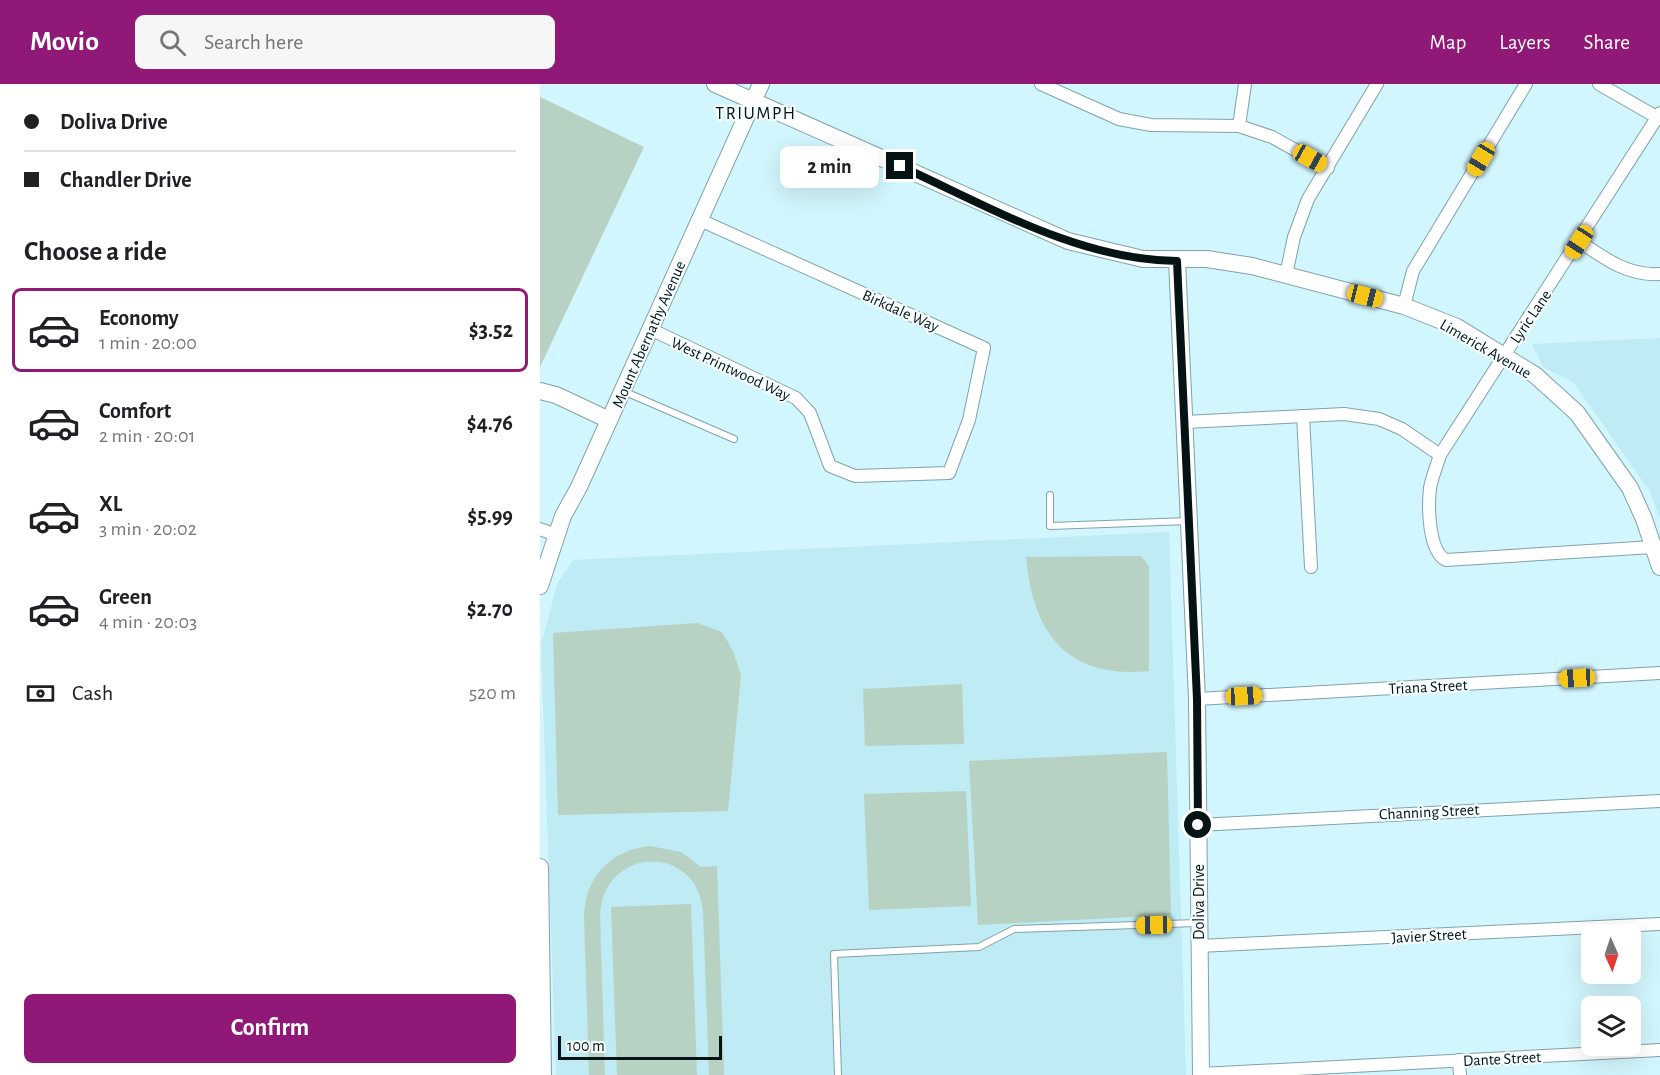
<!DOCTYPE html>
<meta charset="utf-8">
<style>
:root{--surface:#fff;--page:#f6f6f6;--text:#202124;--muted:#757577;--line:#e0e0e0;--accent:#901876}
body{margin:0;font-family:"Alegreya Sans",sans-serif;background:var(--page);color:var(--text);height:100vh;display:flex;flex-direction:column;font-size:22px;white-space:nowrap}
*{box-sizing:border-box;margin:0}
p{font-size:20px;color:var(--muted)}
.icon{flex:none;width:33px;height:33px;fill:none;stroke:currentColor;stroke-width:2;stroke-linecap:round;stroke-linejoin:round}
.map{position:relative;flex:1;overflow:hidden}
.drawer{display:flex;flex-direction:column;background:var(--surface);width:540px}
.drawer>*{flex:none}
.banner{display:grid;align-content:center;height:132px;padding:0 24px;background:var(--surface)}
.needle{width:39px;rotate:177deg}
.buttons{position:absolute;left:1041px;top:840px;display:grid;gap:12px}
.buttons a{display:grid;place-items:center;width:60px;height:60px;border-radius:9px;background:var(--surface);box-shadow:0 6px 24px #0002;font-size:30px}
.scale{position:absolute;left:18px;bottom:15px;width:164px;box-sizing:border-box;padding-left:6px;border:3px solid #061315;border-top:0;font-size:16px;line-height:21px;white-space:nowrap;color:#061315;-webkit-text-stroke:4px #f6fdfe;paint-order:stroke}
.end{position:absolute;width:27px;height:27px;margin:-14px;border:8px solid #061315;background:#fff;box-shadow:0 0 0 3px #fff}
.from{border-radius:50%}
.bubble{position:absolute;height:42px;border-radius:9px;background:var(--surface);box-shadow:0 6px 24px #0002;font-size:20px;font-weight:700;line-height:42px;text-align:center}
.car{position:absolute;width:18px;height:36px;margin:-18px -9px;border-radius:8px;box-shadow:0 0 4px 2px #0007;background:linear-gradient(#f5c518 24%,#345 0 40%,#f5c518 0 76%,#345 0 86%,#f5c518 0)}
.banner b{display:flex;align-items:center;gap:21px;height:57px;font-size:22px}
.banner b+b{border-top:2px solid var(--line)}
.banner i{width:15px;height:15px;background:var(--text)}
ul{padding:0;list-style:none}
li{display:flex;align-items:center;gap:18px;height:84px;margin:0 12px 9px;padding:0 12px;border:3px solid transparent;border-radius:9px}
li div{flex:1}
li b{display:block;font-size:22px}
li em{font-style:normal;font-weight:700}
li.active{border-color:var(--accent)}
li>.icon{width:54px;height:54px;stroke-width:1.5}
h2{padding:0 24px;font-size:27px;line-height:72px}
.pay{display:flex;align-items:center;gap:15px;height:66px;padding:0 24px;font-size:22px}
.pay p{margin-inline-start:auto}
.cta{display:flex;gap:12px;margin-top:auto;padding:12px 24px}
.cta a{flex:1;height:69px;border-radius:9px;background:var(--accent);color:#fff;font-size:24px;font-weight:700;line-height:69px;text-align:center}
header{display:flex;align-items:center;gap:36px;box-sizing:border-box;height:84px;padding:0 30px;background:var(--accent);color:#fff}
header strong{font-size:28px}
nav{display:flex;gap:33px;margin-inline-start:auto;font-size:21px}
.search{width:420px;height:54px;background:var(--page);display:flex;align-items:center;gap:15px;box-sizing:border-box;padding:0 21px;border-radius:9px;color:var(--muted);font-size:22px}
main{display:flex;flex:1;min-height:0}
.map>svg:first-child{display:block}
.built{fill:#beebf4}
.green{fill:#b7d2c2}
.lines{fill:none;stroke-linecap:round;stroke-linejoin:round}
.lane-casing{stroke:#80a2a9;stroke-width:8}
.street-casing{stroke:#80a2a9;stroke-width:14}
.secondary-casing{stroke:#80a2a9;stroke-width:18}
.lane{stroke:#fff;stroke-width:6}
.street{stroke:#fff;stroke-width:12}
.secondary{stroke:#fff;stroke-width:16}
.route{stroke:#061315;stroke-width:8}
.labels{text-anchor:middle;stroke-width:4.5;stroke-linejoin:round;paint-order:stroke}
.street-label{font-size:16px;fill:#061315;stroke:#f6fdfe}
.neighbourhood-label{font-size:18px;letter-spacing:1.5px;fill:#061315;stroke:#f6fdfe}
</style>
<header>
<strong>Movio</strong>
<div class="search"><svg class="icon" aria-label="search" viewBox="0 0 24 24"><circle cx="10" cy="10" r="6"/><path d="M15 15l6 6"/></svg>Search here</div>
<nav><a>Map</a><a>Layers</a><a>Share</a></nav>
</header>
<main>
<section class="drawer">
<div class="banner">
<b><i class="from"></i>Doliva Drive</b>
<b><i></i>Chandler Drive</b>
</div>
<h2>Choose a ride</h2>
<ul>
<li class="active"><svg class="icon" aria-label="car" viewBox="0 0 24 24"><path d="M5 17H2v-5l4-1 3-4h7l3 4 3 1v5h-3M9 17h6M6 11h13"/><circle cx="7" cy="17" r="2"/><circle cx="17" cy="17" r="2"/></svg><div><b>Economy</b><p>1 min · 20:00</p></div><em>$3.52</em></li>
<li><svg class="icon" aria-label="car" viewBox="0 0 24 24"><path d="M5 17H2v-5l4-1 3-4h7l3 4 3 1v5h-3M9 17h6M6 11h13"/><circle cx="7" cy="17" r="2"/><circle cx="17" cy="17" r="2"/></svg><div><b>Comfort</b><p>2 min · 20:01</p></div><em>$4.76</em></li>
<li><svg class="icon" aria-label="car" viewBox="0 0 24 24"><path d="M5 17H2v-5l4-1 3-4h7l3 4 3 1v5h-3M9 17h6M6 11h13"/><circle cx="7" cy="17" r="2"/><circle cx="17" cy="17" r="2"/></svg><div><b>XL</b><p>3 min · 20:02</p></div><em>$5.99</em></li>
<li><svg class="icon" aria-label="car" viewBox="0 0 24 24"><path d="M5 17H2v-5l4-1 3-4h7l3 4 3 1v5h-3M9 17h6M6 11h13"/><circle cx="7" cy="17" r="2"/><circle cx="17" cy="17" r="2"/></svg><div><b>Green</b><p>4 min · 20:03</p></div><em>$2.70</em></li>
</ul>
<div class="pay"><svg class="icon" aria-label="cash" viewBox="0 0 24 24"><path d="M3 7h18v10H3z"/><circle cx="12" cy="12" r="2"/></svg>Cash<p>520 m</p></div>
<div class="cta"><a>Confirm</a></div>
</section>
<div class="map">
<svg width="1120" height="991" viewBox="0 0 1120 991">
<rect width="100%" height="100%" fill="#d2f6fd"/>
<g class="built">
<polygon points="1120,254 1120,434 1109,406 1033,298 1003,283 992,260"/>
<polygon points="629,448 646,991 16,991 1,561 17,500 33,476"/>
</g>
<g class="green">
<polygon points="0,13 104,63 0,283"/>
<path d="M601,472L609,482V587C527,595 493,550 486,473Z"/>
<polygon points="157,539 182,548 193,567 201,591 188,727 18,731 13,549"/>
<polygon points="422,600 424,660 325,662 323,605"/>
<polygon points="627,668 631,831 438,841 429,677"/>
<polygon points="426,707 431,822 329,826 324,710"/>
<path d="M110,762L141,768L161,783L177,782L184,991H169L163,827C157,759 64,762 60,830L65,991H49L44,831C46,792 71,766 110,762Z"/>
<polygon points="151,820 157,991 77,991 71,823"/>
</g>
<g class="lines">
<defs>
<g id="lane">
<polyline points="83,307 194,355"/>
<polyline points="510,411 510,442 649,437"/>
<polyline points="298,991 294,870 439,863 474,845 657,839"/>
</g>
<g id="street">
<polyline points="501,0 579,35 611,41 699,42 732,53 788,84"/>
<polyline points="1059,0 1120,35"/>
<polyline points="699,42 705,0"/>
<path d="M1039,157C1065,175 1088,192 1120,190"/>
<polyline points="746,191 754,153 768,115 837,0"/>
<polyline points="864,222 873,187 986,0"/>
<polyline points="110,245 256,314 270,329 290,382 315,392 409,389 429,336 444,264 160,136"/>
<polyline points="763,332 771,483"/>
<polyline points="645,338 804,330 839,335 862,345 900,371"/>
<polyline points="0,445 16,451"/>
<path d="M1113,463L906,476C888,467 888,422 890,404C892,393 897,381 900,371L1120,29"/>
<polyline points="657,615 1120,589"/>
<polyline points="658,741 1120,717"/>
<polyline points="658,862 1120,840"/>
<polyline points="919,976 920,991"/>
<polyline points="661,990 1120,966"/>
</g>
<g id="secondary">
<polyline points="175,0 528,157 603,175 667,175 712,182 864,222 917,243 995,291 1037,329 1090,404 1104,435 1120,483"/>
<polyline points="637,177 657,615 661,991"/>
<polyline points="0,307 16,311 69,336"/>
<polyline points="0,502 23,432 39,403 221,0"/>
<polyline points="0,783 3,991"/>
</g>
</defs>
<use href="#lane" class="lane-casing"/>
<use href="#street" class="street-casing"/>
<use href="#secondary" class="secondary-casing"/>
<use href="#lane" class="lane"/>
<use href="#street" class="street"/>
<use href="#secondary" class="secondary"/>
</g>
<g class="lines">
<path class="route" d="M360,82C448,122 539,176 637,177L657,615L658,741"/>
</g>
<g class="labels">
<g class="street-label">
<text transform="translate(361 226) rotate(24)" y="6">Birkdale Way</text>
<text transform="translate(990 232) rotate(-56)" y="6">Lyric Lane</text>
<text transform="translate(108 250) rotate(-66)" y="6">Mount Abernathy Avenue</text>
<text transform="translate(946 264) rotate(30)" y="6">Limerick Avenue</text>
<text transform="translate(191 284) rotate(25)" y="6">West Printwood Way</text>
<text transform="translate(888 602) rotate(-3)" y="6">Triana Street</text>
<text transform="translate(889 727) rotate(-3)" y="6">Channing Street</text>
<text transform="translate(658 818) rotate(-90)" y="6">Doliva Drive</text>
<text transform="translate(889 851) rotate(-3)" y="6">Javier Street</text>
<text transform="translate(962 974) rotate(-3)" y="6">Dante Street</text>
</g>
<g class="neighbourhood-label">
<text x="216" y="35">TRIUMPH</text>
</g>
</g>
</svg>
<div class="buttons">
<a><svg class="needle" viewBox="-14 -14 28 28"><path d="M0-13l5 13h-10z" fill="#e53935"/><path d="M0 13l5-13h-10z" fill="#757577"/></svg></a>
<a><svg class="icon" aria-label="layers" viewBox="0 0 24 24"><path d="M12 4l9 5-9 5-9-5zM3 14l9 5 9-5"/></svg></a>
</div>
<div class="scale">100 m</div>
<i class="end from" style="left:658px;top:741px"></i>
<i class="end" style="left:360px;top:82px"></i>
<div class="bubble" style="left:240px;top:62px;width:99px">2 min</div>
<i class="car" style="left:770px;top:74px;rotate:119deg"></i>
<i class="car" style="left:941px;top:75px;rotate:211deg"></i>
<i class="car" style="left:1039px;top:158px;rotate:213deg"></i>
<i class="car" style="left:825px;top:212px;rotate:104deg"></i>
<i class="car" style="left:1037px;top:594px;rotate:267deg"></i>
<i class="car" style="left:704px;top:612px;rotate:87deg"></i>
<i class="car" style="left:614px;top:841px;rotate:269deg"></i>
</div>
</main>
